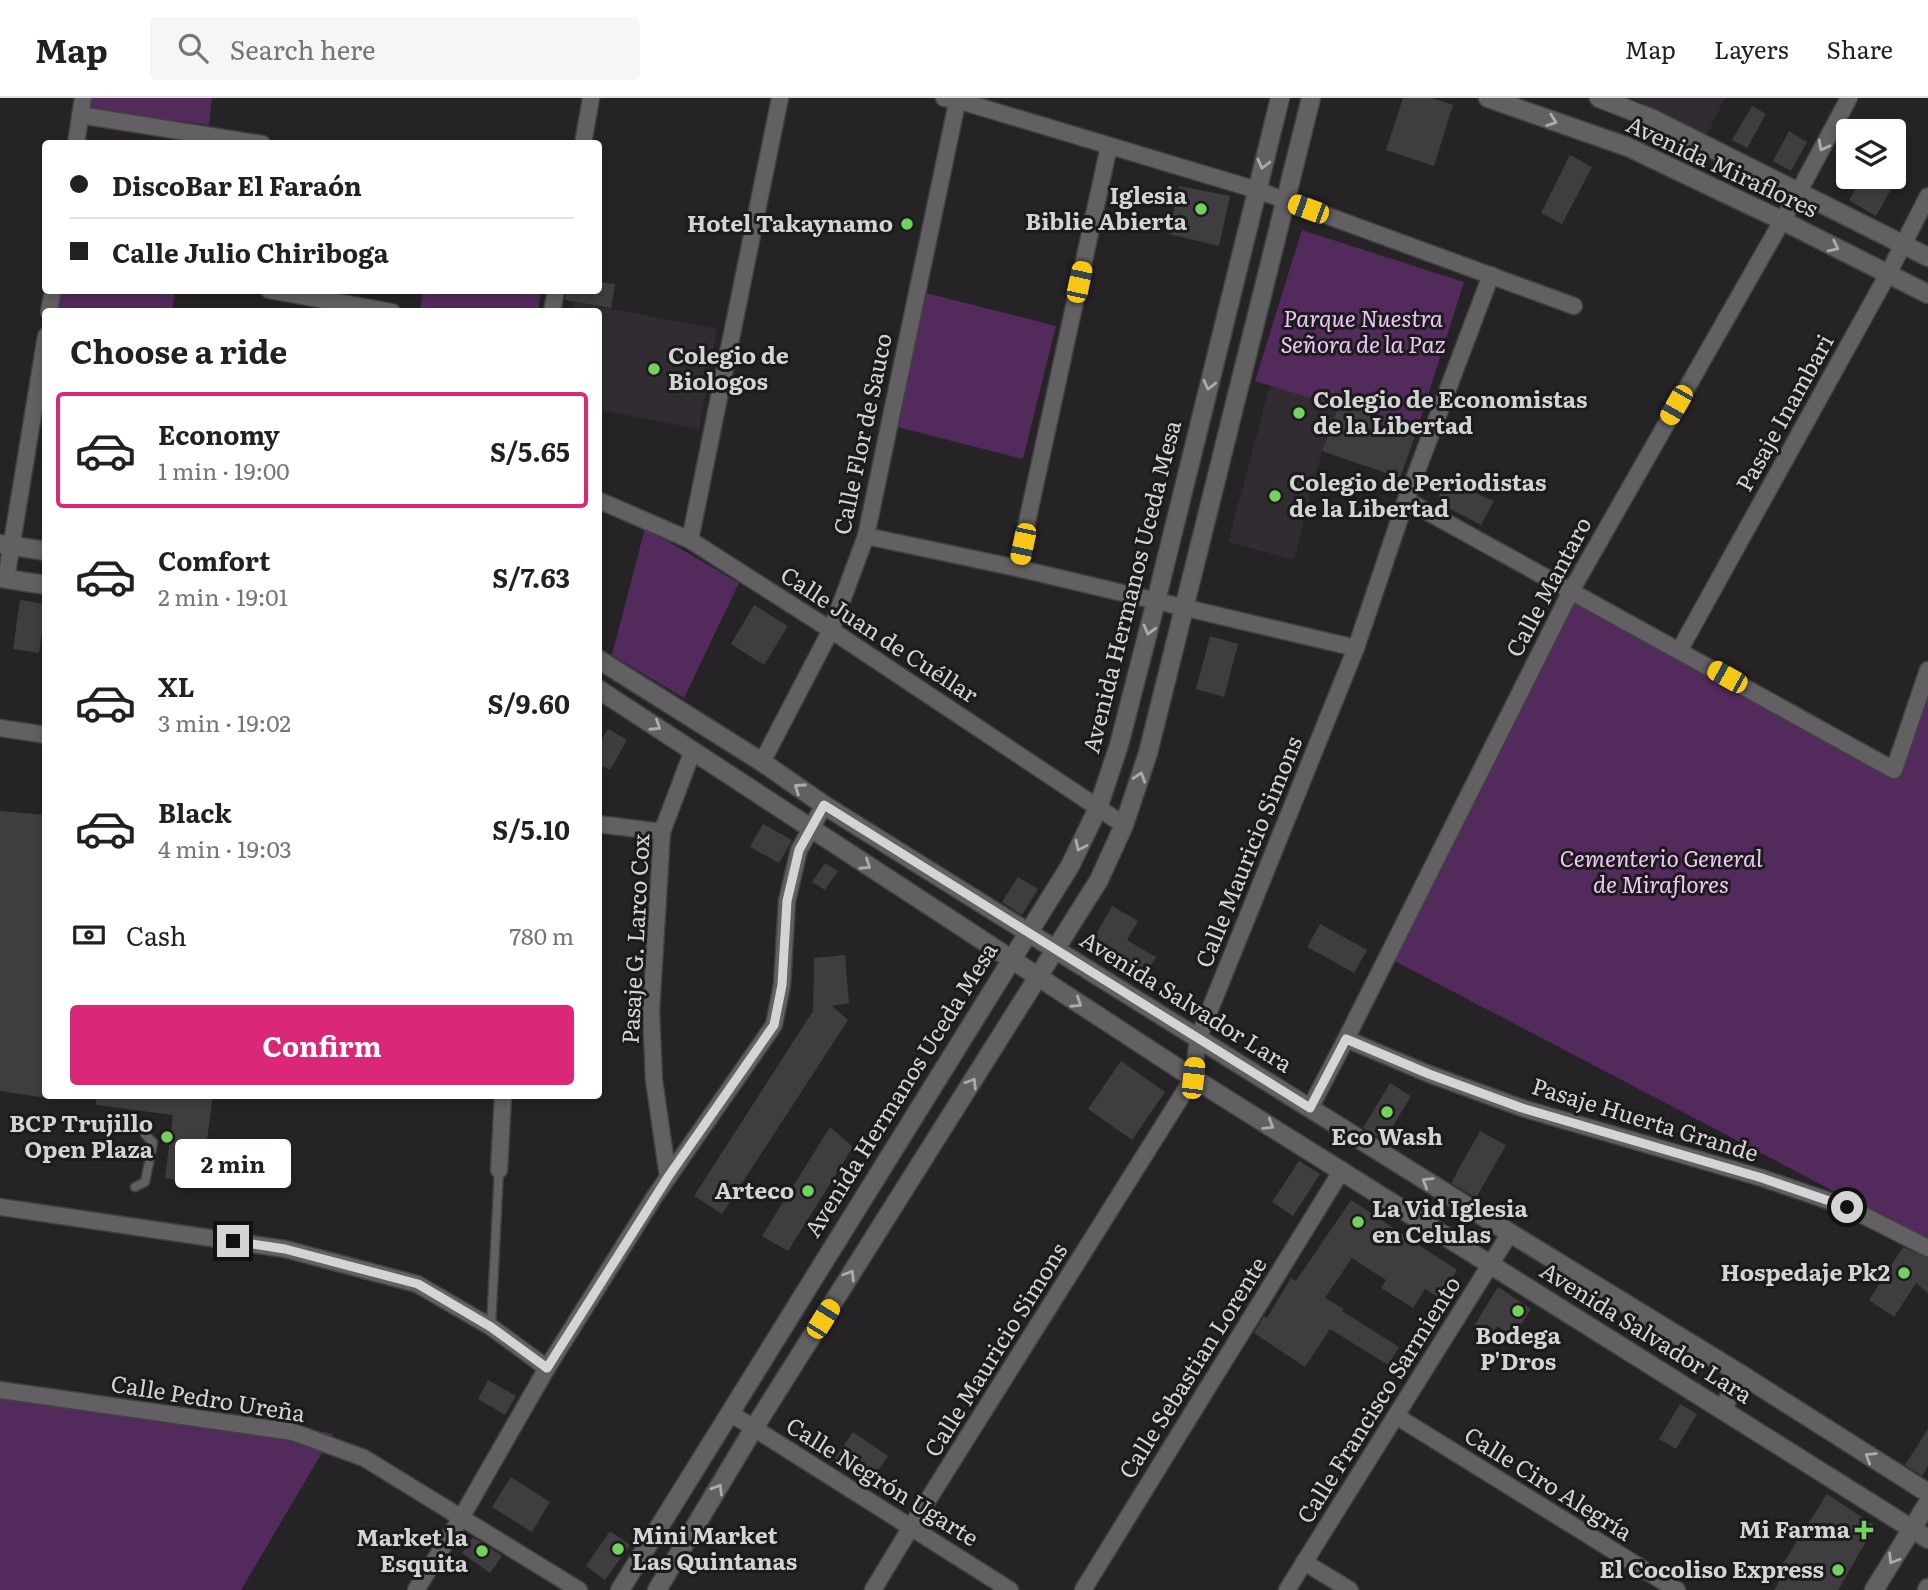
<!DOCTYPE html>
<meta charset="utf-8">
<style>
:root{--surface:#fff;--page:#f6f6f6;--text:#202124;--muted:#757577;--line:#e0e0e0;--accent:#db2777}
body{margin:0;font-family:Literata,serif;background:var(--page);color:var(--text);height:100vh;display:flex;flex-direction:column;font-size:26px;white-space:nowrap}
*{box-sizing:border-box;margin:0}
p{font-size:23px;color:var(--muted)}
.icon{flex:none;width:38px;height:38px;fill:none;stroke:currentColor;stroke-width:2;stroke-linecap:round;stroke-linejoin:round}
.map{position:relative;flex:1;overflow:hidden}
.side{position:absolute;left:42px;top:210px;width:560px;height:791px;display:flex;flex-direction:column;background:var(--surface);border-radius:7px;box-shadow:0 4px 10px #0003}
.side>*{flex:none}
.top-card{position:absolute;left:42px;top:42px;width:560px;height:154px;border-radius:7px;box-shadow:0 4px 10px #0003;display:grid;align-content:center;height:154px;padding:0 28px;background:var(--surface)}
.tools{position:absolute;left:1836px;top:21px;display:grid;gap:14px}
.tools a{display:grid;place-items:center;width:70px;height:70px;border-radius:7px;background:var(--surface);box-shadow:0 4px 10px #0003;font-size:35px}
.end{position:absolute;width:32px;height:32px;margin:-16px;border:9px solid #d5d4d5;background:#111;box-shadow:0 0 0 4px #111}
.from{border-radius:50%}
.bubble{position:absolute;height:49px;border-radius:7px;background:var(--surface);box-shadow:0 4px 10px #0003;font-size:23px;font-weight:700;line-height:49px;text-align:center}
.car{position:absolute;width:21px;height:42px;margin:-21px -10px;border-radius:9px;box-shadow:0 0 5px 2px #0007;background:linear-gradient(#f5c518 24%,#345 0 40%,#f5c518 0 76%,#345 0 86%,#f5c518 0)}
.top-card b{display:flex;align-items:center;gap:24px;height:66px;font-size:26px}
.top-card b+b{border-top:2px solid var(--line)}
.top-card i{width:18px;height:18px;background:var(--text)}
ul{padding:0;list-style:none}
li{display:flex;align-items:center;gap:21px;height:116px;margin:0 14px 10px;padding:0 14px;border:4px solid transparent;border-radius:7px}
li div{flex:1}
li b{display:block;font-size:26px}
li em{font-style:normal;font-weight:700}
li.on{border-color:var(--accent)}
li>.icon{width:63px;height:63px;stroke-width:1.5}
h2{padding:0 28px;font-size:32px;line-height:84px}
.pay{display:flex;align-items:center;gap:18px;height:77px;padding:0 28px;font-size:26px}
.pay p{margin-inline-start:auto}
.button{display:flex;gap:14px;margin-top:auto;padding:14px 28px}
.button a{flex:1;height:80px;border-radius:7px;background:var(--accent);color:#fff;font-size:28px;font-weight:700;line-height:80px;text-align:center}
header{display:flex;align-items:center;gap:42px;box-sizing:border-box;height:98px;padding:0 35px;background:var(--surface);border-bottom:2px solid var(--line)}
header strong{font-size:33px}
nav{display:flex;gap:38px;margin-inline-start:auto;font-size:24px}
.search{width:490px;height:63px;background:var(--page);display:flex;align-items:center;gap:18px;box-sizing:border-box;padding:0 24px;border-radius:7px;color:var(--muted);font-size:26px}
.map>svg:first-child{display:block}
.built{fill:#312b32}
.green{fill:#532a5c}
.building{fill:#3f3d3f}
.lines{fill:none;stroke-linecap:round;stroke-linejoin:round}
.lane-casing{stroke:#424142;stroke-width:11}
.street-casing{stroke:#424142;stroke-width:19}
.secondary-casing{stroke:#424142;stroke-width:21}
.lane{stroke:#626063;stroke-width:8}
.street{stroke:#626063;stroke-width:16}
.secondary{stroke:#626063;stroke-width:18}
.oneway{stroke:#adabad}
.route{stroke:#d5d4d5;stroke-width:9}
.poi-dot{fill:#73d25d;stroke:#1c1a1c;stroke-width:2.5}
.labels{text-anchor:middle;stroke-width:6;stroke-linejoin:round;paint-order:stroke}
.street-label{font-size:23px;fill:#d5d4d5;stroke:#1c1a1c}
.poi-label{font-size:23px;font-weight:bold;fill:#d5d4d5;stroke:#1c1a1c;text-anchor:end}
.park-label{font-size:23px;font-style:italic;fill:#edc6f6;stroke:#1c1a1c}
</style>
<header>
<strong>Map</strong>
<div class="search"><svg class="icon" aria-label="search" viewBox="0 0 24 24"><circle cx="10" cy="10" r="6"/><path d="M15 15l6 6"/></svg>Search here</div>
<nav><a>Map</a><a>Layers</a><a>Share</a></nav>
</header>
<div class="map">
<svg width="1928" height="1492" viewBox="0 0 1928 1492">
<rect width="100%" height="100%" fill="#252326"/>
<g class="built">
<polygon points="1632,0 1725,0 1706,38"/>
<polygon points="575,204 717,231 699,331 599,312 598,214 573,214"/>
<polygon points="1271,284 1339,307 1322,353 1294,462 1228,444"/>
</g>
<g class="green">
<polygon points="89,0 212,0 209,27 88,11"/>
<polygon points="1302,132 1464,184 1416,335 1373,319 1255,283"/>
<polygon points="61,193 61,192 175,193 172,213 58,213"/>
<polygon points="423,193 423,192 541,193 538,214 420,212"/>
<polygon points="926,195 1056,228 1023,361 893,328"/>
<polygon points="645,430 739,485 684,600 612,557"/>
<polygon points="1571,493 1894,671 1928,572 1928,1145 1820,1086 1387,859"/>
<polygon points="0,1293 271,1323 333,1336 241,1492 0,1492"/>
</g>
<g class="building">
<polygon points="1403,0 1432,0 1453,7 1434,68 1386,52"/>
<polygon points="1752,8 1766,16 1747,50 1732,42"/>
<polygon points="1789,33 1807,44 1791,73 1773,63"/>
<polygon points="1570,57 1592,69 1562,126 1541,115"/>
<polygon points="1863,79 1882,79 1894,86 1876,118 1849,102"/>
<polygon points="1179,88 1230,98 1219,148 1169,136"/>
<polygon points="598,184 615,186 611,210 565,202 566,192 598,192"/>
<polygon points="1339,307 1416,335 1400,380 1322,353"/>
<polygon points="1445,382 1494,403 1481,427 1437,404"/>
<polygon points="20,502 46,506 39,555 13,551"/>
<polygon points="754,507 788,528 764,567 731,546"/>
<polygon points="1210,538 1238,546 1224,599 1196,591"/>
<polygon points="608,631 627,642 610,672 598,666 598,648"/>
<polygon points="0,713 46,717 46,1000 0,993"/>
<polygon points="763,726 792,742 779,765 750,749"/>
<polygon points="825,765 838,773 825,792 812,784"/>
<polygon points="1018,779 1038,791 1022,817 1002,804"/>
<polygon points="1112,808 1138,823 1127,842 1156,859 1143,882 1089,849"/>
<polygon points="1320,826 1367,852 1354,875 1307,849"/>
<polygon points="845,857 849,905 832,908 848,922 722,1116 694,1098 813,913 814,860"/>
<polygon points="1121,963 1165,994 1132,1042 1088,1011"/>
<polygon points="1390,985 1411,998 1384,1043 1363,1030"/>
<polygon points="96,998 213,998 201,1086 165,1080 173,1017 96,1007"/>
<polygon points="830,1029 853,1049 788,1153 762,1138"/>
<polygon points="1480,1033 1506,1047 1476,1100 1451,1085"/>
<polygon points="1299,1063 1320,1076 1293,1118 1272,1104"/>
<polygon points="1351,1102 1457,1172 1439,1200 1425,1191 1413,1210 1381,1190 1386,1182 1352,1160 1325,1200 1344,1211 1342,1213 1399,1249 1388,1267 1330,1231 1305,1269 1254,1235 1264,1218 1267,1220 1291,1180 1296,1183"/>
<polygon points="1903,1149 1928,1160 1928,1195 1916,1185 1894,1219 1869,1202"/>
<polygon points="1498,1189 1531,1211 1513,1239 1497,1228 1491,1238 1474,1228"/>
<polygon points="488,1282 516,1298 505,1317 478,1301"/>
<polygon points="1680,1306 1697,1316 1676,1351 1659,1341"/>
<polygon points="1928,1331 1928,1368 1922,1378 1905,1367"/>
<polygon points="853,1334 888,1358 868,1388 833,1363"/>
<polygon points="511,1379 550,1404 532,1434 492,1409"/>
<polygon points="1827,1396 1875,1428 1838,1492 1774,1492 1785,1473 1780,1470"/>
<polygon points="610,1433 630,1447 605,1482 586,1468"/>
<polygon points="473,1439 502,1458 490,1475 462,1455"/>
</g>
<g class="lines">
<defs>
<g id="lane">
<polyline points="135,1089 145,1084 153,1045 145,1036"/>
<polyline points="491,1229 499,1072"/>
</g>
<g id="street">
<polyline points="944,0 957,2 1257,92 1574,208"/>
<polyline points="80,17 262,46"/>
<polyline points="76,46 83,0"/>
<polyline points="583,46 591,0"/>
<polyline points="269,192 392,214"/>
<polyline points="49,214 53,192"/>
<polyline points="552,214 556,192"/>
<polyline points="598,402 690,442 831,532 1124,727"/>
<polyline points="1406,402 1894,672 1928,572"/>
<polyline points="866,438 1017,470 1356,550"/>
<polyline points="690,442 780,0"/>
<polyline points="1017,470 1109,48"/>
<polyline points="6,481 46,238"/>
<polyline points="1679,553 1888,176 1928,98"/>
<polyline points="0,630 46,637"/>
<polyline points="762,664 831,532 866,438 958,0"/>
<polyline points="598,726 662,734"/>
<polyline points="1346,941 1429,976 1522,1010 1762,1080 1847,1109 1928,1150"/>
<polyline points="1310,1010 1346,941 1571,493 1798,95 1849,0"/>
<polyline points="499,1072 503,998"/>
<polyline points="668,1079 654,982 651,913 662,734 693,652"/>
<polyline points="0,1109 285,1151 417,1186 491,1229 547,1270"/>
<polyline points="0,1292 293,1334 364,1360 579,1492"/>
<polyline points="730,1315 1010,1492"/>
<polyline points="1396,1318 1677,1492"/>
<polyline points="1304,1464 1350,1492"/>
<polyline points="416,1492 461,1420 547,1270 655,1098 774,927 782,887 787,803 799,752 824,707"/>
<polyline points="873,1492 911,1429 1193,980 1198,941 1356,550 1406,402 1491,177"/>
<polyline points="1083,1492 1342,1072"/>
<polyline points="1287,1492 1510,1135"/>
</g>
<g id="secondary">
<polyline points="1488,0 1628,49 1781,122 1928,196"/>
<polyline points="1599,0 1653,21 1928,159"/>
<polyline points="0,446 46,453"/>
<polyline points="0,480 46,487"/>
<polyline points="598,561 762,664 824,707 1510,1135 1742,1277 1928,1395"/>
<polyline points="598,591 1193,980 1928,1441"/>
<polyline points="1722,1311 1742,1277"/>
<polyline points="620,1492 1070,768 1098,710 1119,647 1156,503 1280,0"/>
<polyline points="657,1492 754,1330 1099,782 1124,727 1148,655 1311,0"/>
<polyline points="1874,1492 1928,1405"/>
<polyline points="1927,1492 1928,1490"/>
</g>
</defs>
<use href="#lane" class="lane-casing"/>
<use href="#street" class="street-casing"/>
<use href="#secondary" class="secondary-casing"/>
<use href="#lane" class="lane"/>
<use href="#street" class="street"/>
<use href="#secondary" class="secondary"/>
</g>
<defs><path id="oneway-chevron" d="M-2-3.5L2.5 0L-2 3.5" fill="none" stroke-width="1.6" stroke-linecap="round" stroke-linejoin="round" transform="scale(1.75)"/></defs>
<g class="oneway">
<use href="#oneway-chevron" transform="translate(1552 23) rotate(19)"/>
<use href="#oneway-chevron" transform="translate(1823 48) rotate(118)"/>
<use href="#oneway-chevron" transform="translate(1263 66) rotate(104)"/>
<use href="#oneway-chevron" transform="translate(1834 149) rotate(27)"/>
<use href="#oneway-chevron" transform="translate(1209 287) rotate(104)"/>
<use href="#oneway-chevron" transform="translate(1149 532) rotate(105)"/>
<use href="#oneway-chevron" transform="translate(656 628) rotate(33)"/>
<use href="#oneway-chevron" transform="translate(1140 679) rotate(-72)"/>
<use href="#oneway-chevron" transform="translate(799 690) rotate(-145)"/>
<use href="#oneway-chevron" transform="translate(1080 748) rotate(116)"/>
<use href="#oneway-chevron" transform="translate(866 767) rotate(33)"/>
<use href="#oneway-chevron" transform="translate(1077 905) rotate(33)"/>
<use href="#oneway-chevron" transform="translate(972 985) rotate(-58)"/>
<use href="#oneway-chevron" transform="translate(1269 1027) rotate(32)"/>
<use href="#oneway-chevron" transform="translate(1427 1084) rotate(-148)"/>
<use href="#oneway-chevron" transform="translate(850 1177) rotate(-58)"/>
<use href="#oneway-chevron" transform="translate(1870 1359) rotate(-148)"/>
<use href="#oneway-chevron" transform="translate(718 1391) rotate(-59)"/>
<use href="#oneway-chevron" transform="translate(1893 1461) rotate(122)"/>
</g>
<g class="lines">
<polyline class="route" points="233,1143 285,1151 418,1186 491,1229 547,1270 668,1079 774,927 782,887 787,803 799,752 824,707 1310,1010 1346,941 1429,976 1522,1010 1762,1080 1847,1109"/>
</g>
<g class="poi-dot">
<circle cx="1201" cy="111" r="7"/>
<circle cx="907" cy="126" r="7"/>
<circle cx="654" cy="271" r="7"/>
<circle cx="1299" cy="315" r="7"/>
<circle cx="1275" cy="398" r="7"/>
<circle cx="1387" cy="1014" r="7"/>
<circle cx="167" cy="1039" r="7"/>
<circle cx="808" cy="1093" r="7"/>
<circle cx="1358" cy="1124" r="7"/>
<circle cx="1904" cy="1175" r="7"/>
<circle cx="1518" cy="1213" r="7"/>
<path d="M1860.5 1421.5h7v7h7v7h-7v7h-7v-7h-7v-7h7z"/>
<circle cx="618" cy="1451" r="7"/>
<circle cx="482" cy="1453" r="7"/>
<circle cx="1838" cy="1472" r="7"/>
</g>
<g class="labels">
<g class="street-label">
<text transform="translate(1722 69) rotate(25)" y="8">Avenida Miraflores</text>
<text transform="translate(1785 315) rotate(-61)" y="8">Pasaje Inambari</text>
<text transform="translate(863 336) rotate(-78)" y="8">Calle Flor de Sauco</text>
<text transform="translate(1132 489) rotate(-76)" y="8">Avenida Hermanos Uceda Mesa</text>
<text transform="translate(1549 489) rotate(-62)" y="8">Calle Mantaro</text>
<text transform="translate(879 537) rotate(33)" y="8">Calle Juan de Cuéllar</text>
<text transform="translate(1249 754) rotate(-68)" y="8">Calle Mauricio Simons</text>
<text transform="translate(636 841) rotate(-87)" y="8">Pasaje G. Larco Cox</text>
<text transform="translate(1186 904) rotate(32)" y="8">Avenida Salvador Lara</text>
<text transform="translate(901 992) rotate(-58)" y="8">Avenida Hermanos Uceda Mesa</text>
<text transform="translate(1645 1022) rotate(17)" y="8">Pasaje Huerta Grande</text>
<text transform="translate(1646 1235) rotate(32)" y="8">Avenida Salvador Lara</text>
<text transform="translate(996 1252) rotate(-58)" y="8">Calle Mauricio Simons</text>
<text transform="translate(1193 1270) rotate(-58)" y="8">Calle Sebastian Lorente</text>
<text transform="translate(208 1301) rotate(9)" y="8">Calle Pedro Ureña</text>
<text transform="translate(1379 1302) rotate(-58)" y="8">Calle Francisco Sarmiento</text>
<text transform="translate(882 1384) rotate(32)" y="8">Calle Negrón Ugarte</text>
<text transform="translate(1548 1386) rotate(32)" y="8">Calle Ciro Alegría</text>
</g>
<g class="poi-label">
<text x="1187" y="106">Iglesia<tspan x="1187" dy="26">Biblie Abierta</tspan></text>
<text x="893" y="134">Hotel Takaynamo</text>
<text x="668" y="266" text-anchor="start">Colegio de<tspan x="668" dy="26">Biologos</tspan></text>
<text x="1313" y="310" text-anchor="start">Colegio de Economistas<tspan x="1313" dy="26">de la Libertad</tspan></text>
<text x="1289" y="393" text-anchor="start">Colegio de Periodistas<tspan x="1289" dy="26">de la Libertad</tspan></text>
<text x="153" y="1034">BCP Trujillo<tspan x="153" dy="26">Open Plaza</tspan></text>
<text x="1387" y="1047" text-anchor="middle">Eco Wash</text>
<text x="794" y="1101">Arteco</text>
<text x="1372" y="1119" text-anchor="start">La Vid Iglesia<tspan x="1372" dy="26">en Celulas</tspan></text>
<text x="1890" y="1183">Hospedaje Pk2</text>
<text x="1518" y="1246" text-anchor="middle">Bodega<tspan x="1518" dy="26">P'Dros</tspan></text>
<text x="1850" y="1440">Mi Farma</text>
<text x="632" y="1446" text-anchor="start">Mini Market<tspan x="632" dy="26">Las Quintanas</tspan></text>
<text x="468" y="1448">Market la<tspan x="468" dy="26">Esquita</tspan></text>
<text x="1824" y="1480">El Cocoliso Express</text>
</g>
<g class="park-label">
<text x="1363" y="229">Parque Nuestra<tspan x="1363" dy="26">Señora de la Paz</tspan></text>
<text x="1661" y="769">Cementerio General<tspan x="1661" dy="26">de Miraflores</tspan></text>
</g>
</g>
</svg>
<div class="tools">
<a><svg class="icon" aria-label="layers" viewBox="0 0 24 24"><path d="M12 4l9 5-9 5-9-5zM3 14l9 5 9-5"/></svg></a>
</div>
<i class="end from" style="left:1847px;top:1109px"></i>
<i class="end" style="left:233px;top:1143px"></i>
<div class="bubble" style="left:175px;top:1041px;width:116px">2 min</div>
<i class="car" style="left:1308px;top:111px;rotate:290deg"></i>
<i class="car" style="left:1079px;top:184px;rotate:12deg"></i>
<i class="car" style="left:1676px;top:307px;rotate:210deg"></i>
<i class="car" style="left:1023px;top:446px;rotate:192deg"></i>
<i class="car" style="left:1727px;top:579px;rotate:299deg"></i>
<i class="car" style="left:1193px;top:980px;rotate:6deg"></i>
<i class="car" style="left:823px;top:1221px;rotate:32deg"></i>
<div class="top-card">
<b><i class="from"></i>DiscoBar El Faraón</b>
<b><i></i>Calle Julio Chiriboga</b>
</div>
<section class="side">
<h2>Choose a ride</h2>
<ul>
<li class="on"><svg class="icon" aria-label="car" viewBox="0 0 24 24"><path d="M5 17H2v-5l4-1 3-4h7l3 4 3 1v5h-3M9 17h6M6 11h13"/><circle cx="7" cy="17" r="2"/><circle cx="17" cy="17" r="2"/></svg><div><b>Economy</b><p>1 min · 19:00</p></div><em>S/5.65</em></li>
<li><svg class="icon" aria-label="car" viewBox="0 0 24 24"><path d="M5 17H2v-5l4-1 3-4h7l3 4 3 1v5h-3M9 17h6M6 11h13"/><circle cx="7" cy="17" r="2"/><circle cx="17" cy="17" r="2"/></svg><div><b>Comfort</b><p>2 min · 19:01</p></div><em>S/7.63</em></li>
<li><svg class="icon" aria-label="car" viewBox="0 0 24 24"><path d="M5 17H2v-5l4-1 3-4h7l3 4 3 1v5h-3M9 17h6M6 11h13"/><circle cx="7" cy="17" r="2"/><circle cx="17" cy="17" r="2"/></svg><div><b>XL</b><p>3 min · 19:02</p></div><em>S/9.60</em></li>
<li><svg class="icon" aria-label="car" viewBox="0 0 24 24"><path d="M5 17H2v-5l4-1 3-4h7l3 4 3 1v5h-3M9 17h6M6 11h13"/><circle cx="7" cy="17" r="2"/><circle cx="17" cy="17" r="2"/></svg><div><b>Black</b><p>4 min · 19:03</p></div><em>S/5.10</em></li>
</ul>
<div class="pay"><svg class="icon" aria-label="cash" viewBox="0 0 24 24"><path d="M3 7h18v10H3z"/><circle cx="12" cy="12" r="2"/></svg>Cash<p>780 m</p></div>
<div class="button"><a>Confirm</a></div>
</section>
</div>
